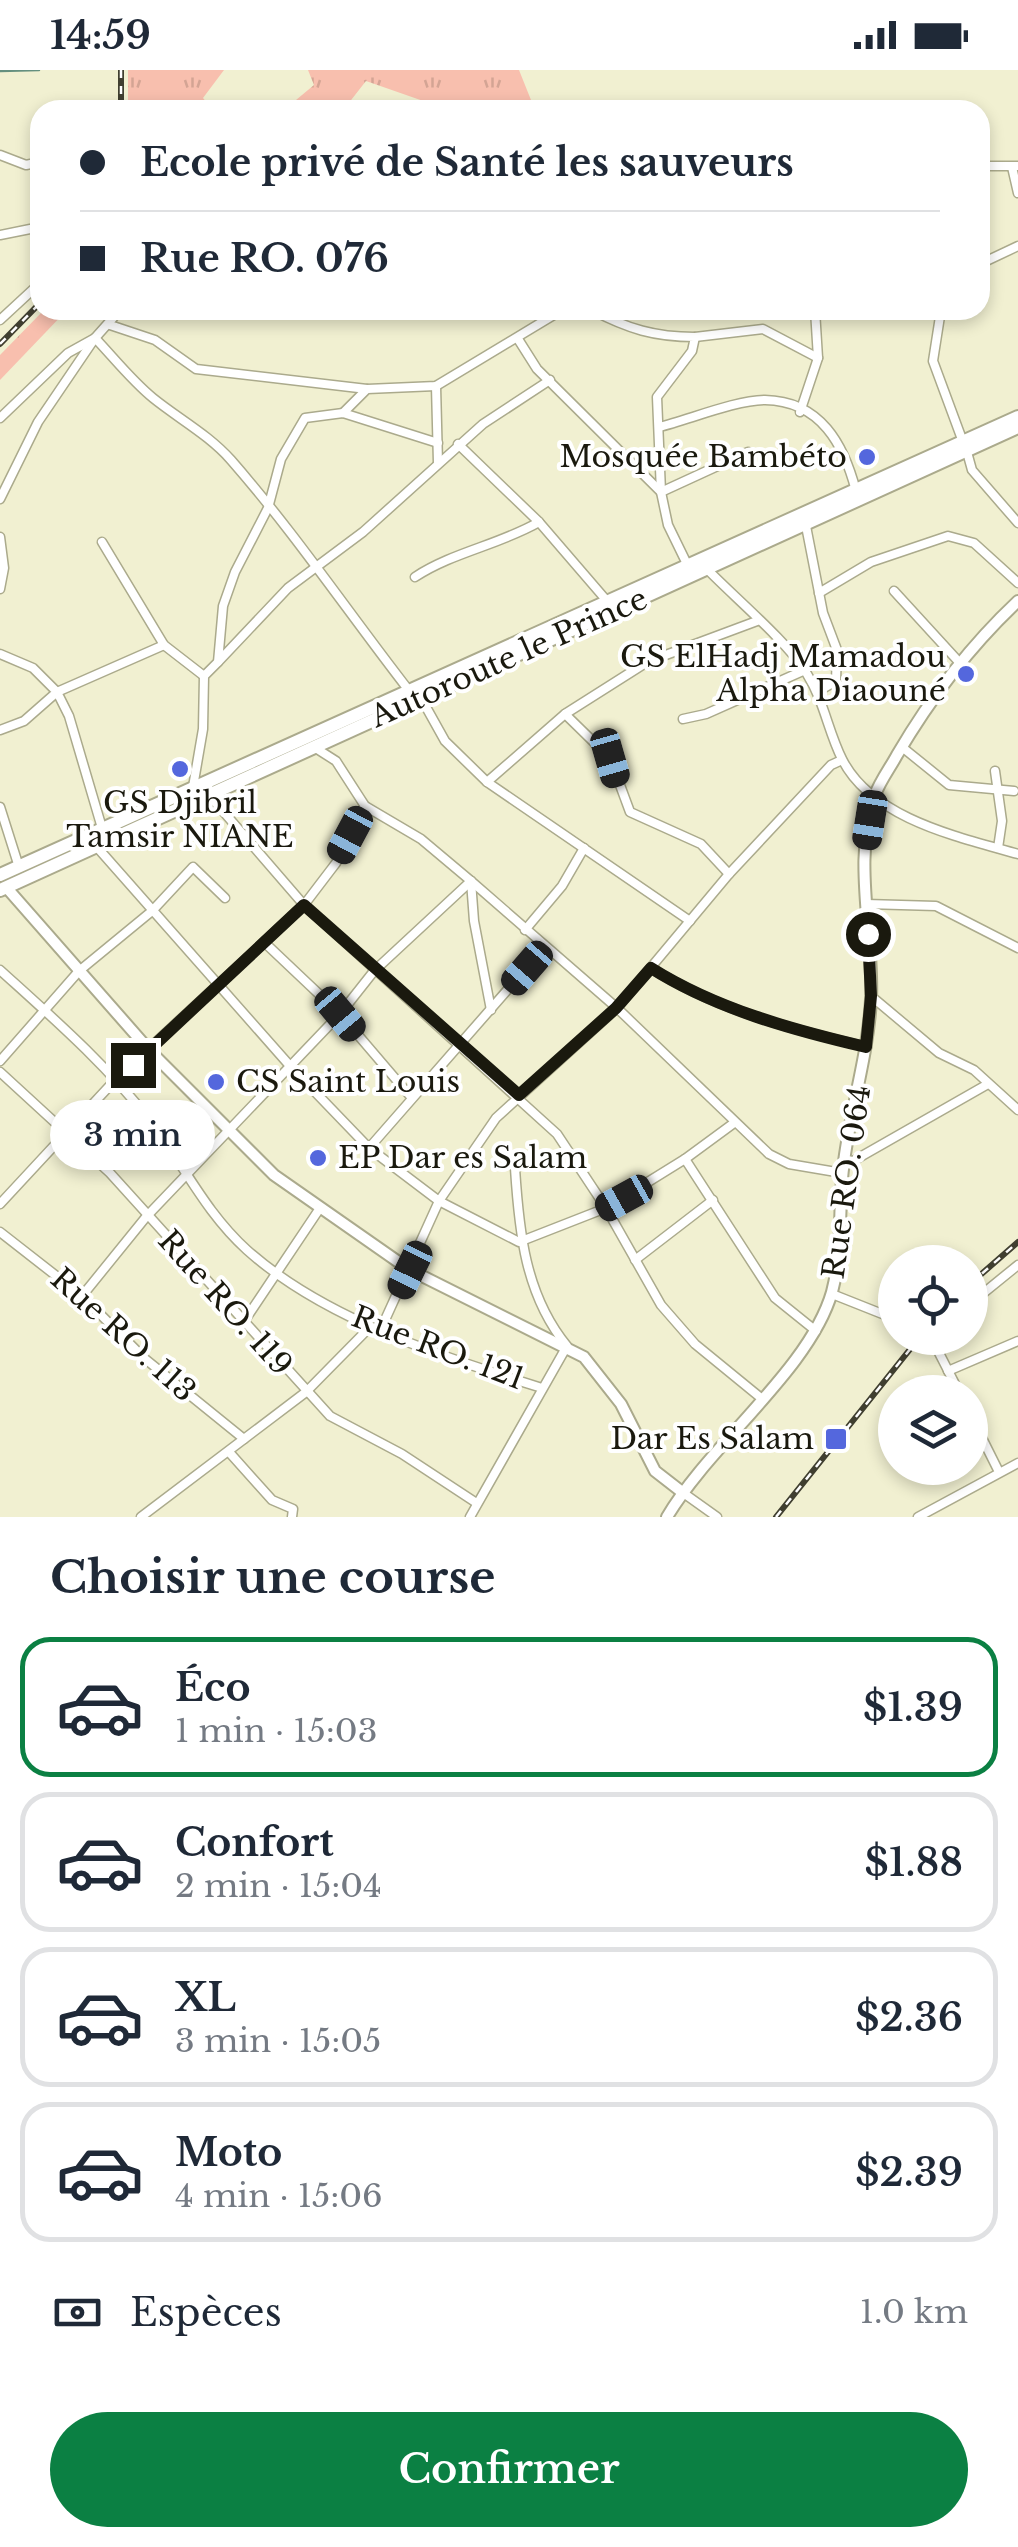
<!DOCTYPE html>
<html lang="fr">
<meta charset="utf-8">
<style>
:root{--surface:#fff;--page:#f2f2f3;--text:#1f2937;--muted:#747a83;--line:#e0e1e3;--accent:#0b8043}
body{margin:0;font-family:"Libre Baskerville",serif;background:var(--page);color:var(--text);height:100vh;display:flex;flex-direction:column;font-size:38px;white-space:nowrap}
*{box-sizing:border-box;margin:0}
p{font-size:32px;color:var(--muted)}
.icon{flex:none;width:55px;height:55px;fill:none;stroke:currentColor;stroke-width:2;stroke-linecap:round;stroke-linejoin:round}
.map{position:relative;height:1447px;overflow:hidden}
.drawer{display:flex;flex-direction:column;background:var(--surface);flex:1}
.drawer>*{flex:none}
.hud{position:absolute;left:30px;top:30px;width:960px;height:220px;border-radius:30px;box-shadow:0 5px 15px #0003;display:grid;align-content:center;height:220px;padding:0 50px;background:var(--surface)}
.buttons{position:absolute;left:878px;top:1175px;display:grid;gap:20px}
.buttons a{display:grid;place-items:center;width:110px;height:110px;border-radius:50%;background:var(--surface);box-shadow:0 5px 15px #0003;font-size:50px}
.end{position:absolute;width:45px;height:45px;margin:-22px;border:12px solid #1a190e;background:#fff;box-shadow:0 0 0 5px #fff}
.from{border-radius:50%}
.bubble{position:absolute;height:70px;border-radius:35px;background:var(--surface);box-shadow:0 5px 15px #0003;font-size:32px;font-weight:600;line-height:70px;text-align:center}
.car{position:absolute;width:30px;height:60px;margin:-30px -15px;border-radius:12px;box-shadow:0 0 8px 2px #0007;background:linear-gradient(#222 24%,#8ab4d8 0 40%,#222 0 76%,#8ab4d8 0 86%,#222 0)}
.hud b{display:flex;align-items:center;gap:35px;height:95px;font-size:38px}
.hud b+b{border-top:2px solid var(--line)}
.hud i{width:25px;height:25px;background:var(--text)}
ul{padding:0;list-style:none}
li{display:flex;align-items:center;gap:30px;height:140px;margin:0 20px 15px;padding:0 30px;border:5px solid var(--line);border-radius:30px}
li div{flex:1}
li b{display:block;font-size:38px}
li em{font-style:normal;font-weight:600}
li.on{border-color:var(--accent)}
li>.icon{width:90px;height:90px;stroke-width:1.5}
h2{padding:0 50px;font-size:45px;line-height:120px}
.pay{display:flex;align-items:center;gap:25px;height:110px;padding:0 50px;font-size:38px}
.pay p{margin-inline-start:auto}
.primary-button{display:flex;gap:20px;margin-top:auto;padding:20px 50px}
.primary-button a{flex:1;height:115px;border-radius:60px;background:var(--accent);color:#fff;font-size:40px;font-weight:600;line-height:115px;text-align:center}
.status{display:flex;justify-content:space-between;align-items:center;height:70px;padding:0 50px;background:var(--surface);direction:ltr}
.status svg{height:28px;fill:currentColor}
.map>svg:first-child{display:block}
.grass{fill:url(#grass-tufts)}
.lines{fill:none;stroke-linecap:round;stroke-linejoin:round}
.stream{stroke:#65907f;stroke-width:2.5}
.minor-casing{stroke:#abaa8c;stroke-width:11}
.tertiary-casing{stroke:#abaa8c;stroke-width:14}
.primary-casing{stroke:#abaa8c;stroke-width:16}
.minor{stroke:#fff;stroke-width:8}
.tertiary{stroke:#fff;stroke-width:10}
.primary{stroke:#fff;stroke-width:12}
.rail-casing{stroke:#403f30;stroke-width:6}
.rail{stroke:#fff;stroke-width:2.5;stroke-dasharray:8;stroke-linecap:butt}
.route{stroke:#1a190e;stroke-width:12}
.poi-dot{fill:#5467dd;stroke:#fff;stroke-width:4}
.labels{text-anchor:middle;stroke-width:8;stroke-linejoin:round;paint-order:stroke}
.poi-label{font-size:30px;fill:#1a190e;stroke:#fff;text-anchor:end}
.street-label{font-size:30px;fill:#1a190e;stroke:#fff}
</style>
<div class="status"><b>14:59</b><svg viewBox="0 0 49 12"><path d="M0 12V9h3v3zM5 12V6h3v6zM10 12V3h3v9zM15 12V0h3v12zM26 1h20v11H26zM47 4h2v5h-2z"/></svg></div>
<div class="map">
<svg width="1018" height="1447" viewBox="0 0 1018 1447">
<defs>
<pattern id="grass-tufts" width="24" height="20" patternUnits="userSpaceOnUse" patternTransform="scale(2.5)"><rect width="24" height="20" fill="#f8bfae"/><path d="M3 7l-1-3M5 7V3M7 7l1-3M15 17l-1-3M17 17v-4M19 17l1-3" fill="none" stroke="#d4a494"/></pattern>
</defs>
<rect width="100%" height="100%" fill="#f1f0d1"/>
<g class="grass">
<polygon points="128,0 224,0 203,28 213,40 128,40"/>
<polygon points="308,0 519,0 535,40 449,40 366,11 348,34 351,40 284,40 314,15"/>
<polygon points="44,240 67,240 0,310 0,285"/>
</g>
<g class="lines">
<polyline class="stream" points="0,1 39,0"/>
<defs>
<g id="minor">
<polyline points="0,85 26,95 40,92"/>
<polyline points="980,96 1018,96"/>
<polyline points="1012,97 1018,123"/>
<polyline points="0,165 40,157"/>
<polyline points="980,194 1018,176"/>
<path d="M592,240C628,259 655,267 695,267L692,281L657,327L661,422L668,455L687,494"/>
<polyline points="941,240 933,291 963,372"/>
<polyline points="0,250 40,213"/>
<polyline points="110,255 155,270 196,299 367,319"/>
<polyline points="695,267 763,259 818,288"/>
<polyline points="518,269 537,299 661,422 748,382"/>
<polyline points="436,316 438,393"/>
<polyline points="800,342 818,288 815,240"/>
<polyline points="343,343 367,319 436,316 562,240"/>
<polyline points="0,348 68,283 95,268 120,240"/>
<path d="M659,357C688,350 736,330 765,330C821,331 844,375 856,421"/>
<polyline points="458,374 539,452 607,531"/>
<polyline points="967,382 972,400 1018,453"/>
<path d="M0,429L38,352L95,268C114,288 132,311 153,328C179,349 209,365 231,390C294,462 348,542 407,618"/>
<polyline points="806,456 823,543 837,580 836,611 817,622"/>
<polyline points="0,467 4,498 0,519"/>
<polyline points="102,472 164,575 204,606"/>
<path d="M707,499C735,528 788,572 807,604C824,631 828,661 842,689C872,749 959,767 1018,784"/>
<path d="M415,507C453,482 499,475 539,452"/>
<polyline points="894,521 959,592"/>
<polyline points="819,523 871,492 948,466 974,473 1018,513"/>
<polyline points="0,584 33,598 57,622 24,651 0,660"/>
<polyline points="218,592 288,518 363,462 483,354 550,310"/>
<polyline points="421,628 445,671 487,712 690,851"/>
<polyline points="565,644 610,688 630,742 701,774 729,804"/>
<polyline points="683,649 706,644 805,600"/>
<polyline points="314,677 336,691 365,736 421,769 471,811 617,938 769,1084 789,1094 842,1103"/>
<polyline points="902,677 949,715 1014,721"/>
<polyline points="995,701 1002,751 998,778"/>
<polyline points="487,712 565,644 647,592 757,551"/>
<polyline points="193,717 203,659 204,606 218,592 223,536 235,502 268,438 281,389 305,348 343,343 438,373"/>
<polyline points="209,725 304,835 557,1064 606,1138 661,1235 695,1274 761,1328"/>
<polyline points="0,737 19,797"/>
<polyline points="102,758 69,646 57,622 164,575"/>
<polyline points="96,776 291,997 369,1078 439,1131 519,1172 606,1138 685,1089"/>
<polyline points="471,811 474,851 491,940"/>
<polyline points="866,834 936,836 1018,878"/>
<polyline points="525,860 562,816 584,778"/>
<polyline points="265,873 340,944 411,1027"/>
<path d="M651,898C715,939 793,960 867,977"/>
<path d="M0,900C53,948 107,995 151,1052C184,1095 205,1142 247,1180C325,1250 444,1287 542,1318"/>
<polyline points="871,926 939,983 974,1000 1018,1040"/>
<polyline points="0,991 79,901 152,841 193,797 225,828"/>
<polyline points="0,1002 110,1103 330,1346 402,1384 475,1432"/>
<polyline points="734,1053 685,1089 775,1228 816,1261"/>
<polyline points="369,1078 545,877"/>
<polyline points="846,1095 988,1014"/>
<polyline points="0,1134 116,1009 304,835 336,793 365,736"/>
<polyline points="0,1162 82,1226 144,1288 244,1369"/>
<polyline points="635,1190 713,1130"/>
<polyline points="832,1224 895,1249"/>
<polyline points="82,1226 146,1147 340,944 374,901 471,811"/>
<polyline points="970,1234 1018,1195"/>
<polyline points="243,1253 320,1138"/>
<polyline points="380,1261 439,1131 496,1048 617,938 729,804 831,695 842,690"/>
<polyline points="941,1268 935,1275 959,1322"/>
<polyline points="948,1301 1018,1271"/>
<polyline points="970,1344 999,1402"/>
<polyline points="229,1382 272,1430 293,1439 292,1447"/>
<polyline points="682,1422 717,1447"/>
<polyline points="141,1447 306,1322 370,1257"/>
<path d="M470,1447L567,1276C525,1225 519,1161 515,1098"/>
<polyline points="918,1447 1018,1393"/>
</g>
<g id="tertiary">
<polyline points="6,817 150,981 274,1105 410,1200 584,1287 621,1334 655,1401 682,1422"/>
<path d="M667,1447C710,1374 810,1299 832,1222C842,1184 839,1147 842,1109C847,1049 868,990 871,929C874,863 852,790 875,725C880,711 890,698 897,685C931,627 969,577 1018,531"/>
</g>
<g id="primary">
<polyline points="0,805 1018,347"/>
<polyline points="0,820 1018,357"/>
</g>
</defs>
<use href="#minor" class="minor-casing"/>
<use href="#tertiary" class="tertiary-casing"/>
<use href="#primary" class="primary-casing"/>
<use href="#minor" class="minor"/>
<use href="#tertiary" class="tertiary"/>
<use href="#primary" class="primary"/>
<defs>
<g id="rail">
<polyline points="121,0 121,40"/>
<polyline points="0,274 40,233"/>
<polyline points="970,1214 1018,1172"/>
<polyline points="776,1447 919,1268"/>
</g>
</defs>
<use href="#rail" class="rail-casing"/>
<use href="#rail" class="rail"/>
</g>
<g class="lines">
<path class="route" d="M133,995L304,835L519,1025L616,938L651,898C716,939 793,960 866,977L871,926L868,864"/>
</g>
<g class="poi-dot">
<circle cx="867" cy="387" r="10"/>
<circle cx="966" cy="604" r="10"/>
<circle cx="180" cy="699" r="10"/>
<circle cx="216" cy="1012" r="10"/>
<circle cx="318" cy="1088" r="10"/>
<rect x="824" y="1357" width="24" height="24" rx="5"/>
</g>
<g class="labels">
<g class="poi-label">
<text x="847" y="397">Mosquée Bambéto</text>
<text x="946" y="597">GS ElHadj Mamadou<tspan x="946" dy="34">Alpha Diaouné</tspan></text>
<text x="180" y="743" text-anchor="middle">GS Djibril<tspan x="180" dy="34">Tamsir NIANE</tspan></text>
<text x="236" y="1022" text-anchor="start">CS Saint Louis</text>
<text x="338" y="1098" text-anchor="start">EP Dar es Salam</text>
<text x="814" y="1379">Dar Es Salam</text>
</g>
<g class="street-label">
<text transform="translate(509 588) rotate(-24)" y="10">Autoroute le Prince</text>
<text transform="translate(847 1112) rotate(-82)" y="10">Rue RO. 064</text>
<text transform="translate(225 1233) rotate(48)" y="10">Rue RO. 119</text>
<text transform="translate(123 1265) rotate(42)" y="10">Rue RO. 113</text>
<text transform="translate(438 1278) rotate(21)" y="10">Rue RO. 121</text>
</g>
</g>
</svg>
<div class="buttons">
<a><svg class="icon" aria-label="locate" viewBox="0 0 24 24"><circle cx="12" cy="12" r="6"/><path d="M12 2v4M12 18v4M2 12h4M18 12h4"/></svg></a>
<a><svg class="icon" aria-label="layers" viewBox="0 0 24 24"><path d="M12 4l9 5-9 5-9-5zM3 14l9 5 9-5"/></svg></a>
</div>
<i class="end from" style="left:868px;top:864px"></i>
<i class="end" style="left:133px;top:995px"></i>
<div class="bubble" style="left:50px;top:1030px;width:165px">3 min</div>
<i class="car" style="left:610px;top:688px;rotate:164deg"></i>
<i class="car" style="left:870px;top:750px;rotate:189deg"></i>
<i class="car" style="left:350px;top:765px;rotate:208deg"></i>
<i class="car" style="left:527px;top:898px;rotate:221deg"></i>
<i class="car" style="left:340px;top:944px;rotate:140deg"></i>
<i class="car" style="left:624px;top:1128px;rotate:241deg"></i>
<i class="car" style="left:410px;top:1200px;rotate:206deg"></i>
<div class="hud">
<b><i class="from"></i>Ecole privé de Santé les sauveurs</b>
<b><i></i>Rue RO. 076</b>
</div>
</div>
<section class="drawer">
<h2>Choisir une course</h2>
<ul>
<li class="on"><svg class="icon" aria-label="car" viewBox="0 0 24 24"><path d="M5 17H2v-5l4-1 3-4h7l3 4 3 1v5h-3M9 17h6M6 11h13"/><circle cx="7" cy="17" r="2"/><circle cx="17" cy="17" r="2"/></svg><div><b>Éco</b><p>1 min · 15:03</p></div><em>$1.39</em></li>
<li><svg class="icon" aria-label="car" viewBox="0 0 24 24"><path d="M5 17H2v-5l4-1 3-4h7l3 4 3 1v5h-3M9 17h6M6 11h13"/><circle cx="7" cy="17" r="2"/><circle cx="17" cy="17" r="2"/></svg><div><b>Confort</b><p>2 min · 15:04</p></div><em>$1.88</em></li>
<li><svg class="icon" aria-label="car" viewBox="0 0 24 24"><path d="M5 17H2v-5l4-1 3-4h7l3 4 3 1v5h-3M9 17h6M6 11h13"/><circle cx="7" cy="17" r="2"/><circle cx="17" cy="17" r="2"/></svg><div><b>XL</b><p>3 min · 15:05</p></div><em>$2.36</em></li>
<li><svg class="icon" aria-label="car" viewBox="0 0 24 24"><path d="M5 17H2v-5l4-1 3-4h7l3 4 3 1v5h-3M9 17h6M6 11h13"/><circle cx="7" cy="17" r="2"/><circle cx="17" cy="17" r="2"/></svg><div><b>Moto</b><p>4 min · 15:06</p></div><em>$2.39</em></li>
</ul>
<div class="pay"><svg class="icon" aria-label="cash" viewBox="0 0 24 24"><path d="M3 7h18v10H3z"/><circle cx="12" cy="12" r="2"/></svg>Espèces<p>1.0 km</p></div>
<div class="primary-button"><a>Confirmer</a></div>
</section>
